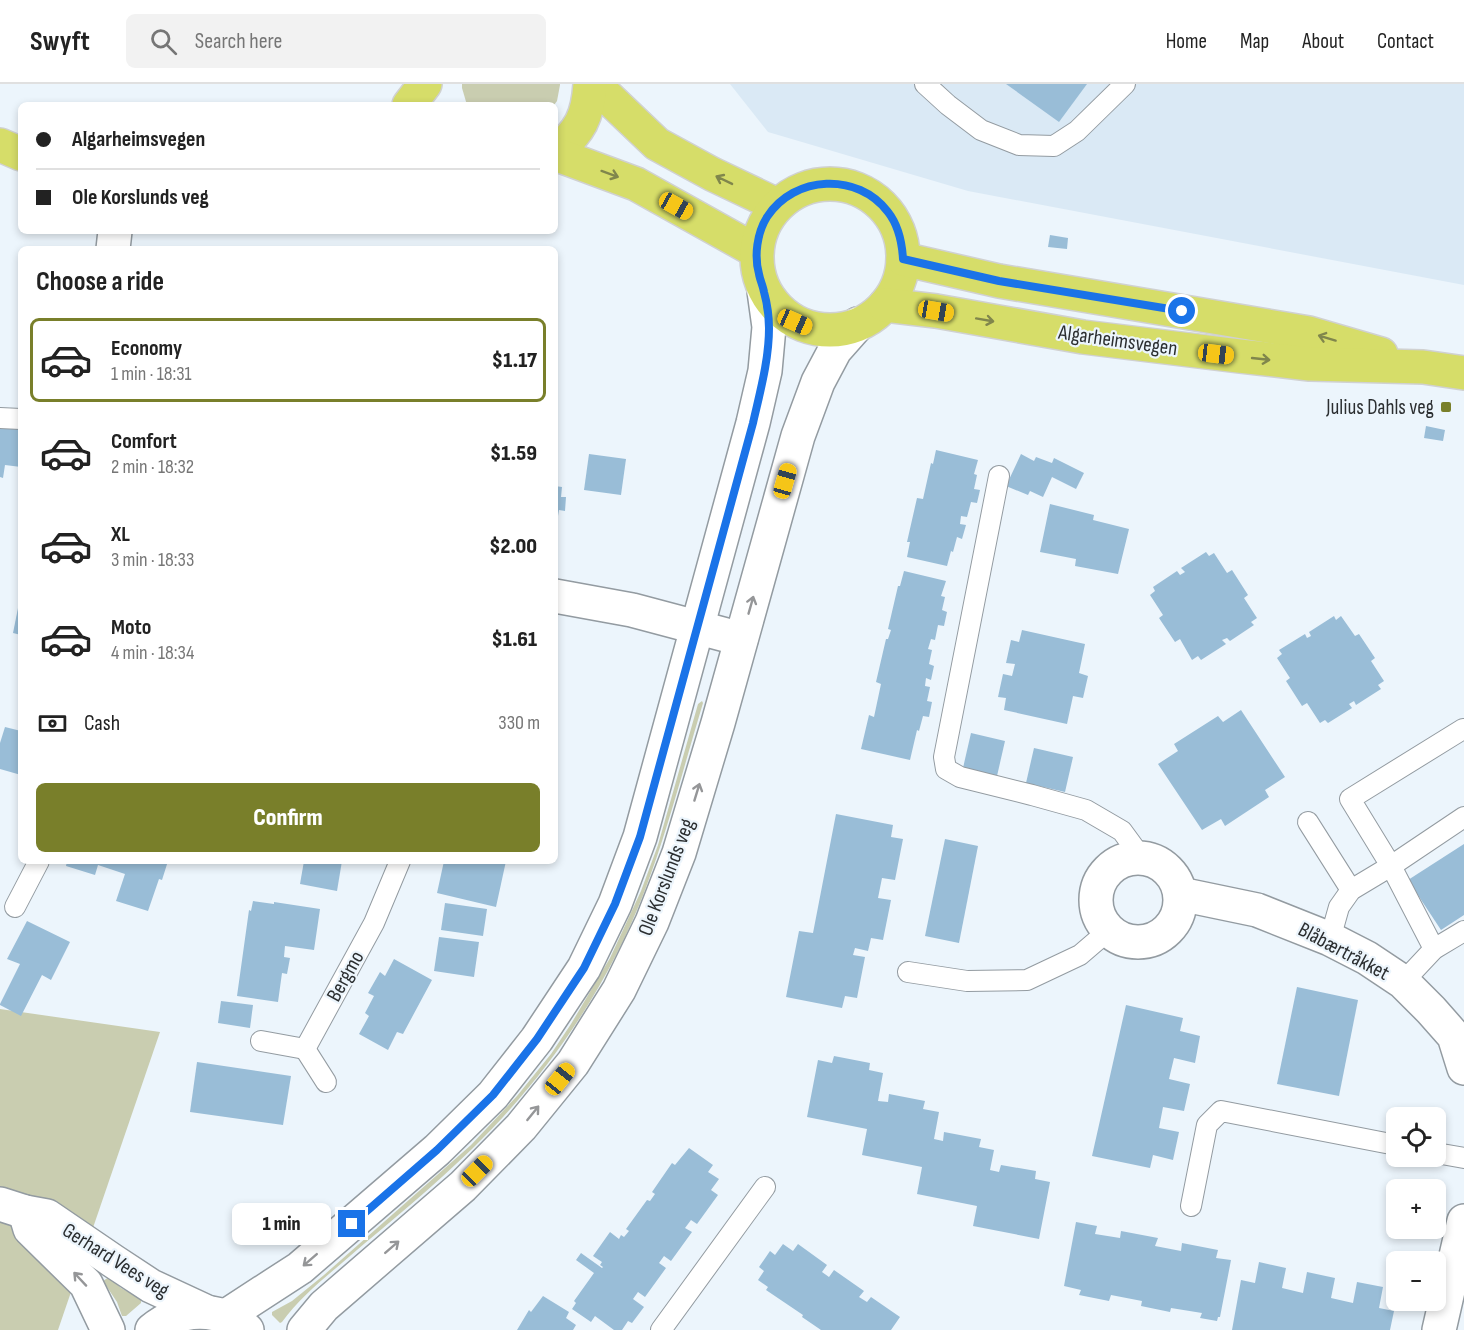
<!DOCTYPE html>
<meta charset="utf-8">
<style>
:root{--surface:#fff;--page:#f2f2f2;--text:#222;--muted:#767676;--line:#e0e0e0;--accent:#797f2a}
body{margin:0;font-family:"Sofia Sans Condensed",sans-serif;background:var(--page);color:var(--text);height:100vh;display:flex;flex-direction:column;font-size:22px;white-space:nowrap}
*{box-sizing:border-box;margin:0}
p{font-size:20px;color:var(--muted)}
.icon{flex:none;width:33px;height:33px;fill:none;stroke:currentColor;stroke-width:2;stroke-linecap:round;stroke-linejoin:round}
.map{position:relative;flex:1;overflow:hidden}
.side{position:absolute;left:18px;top:162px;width:540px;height:618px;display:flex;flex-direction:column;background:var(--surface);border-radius:9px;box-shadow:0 3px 9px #0003}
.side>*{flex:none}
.hud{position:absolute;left:18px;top:18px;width:540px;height:132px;border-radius:9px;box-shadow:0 3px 9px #0003;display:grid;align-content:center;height:132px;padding:0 18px;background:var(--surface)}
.tools{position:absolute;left:1386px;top:1023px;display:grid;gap:12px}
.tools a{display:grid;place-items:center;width:60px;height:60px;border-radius:9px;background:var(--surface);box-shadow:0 3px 9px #0003;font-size:30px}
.end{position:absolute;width:27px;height:27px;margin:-14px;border:8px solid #1a73e8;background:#fff;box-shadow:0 0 0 3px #fff}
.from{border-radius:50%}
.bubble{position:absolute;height:42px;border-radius:9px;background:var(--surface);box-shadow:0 3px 9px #0003;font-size:20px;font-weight:800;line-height:42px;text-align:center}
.car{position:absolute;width:18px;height:36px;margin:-18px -9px;border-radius:8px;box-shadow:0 0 4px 2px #0007;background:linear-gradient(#f5c518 24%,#345 0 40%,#f5c518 0 76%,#345 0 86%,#f5c518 0)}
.hud b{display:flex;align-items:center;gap:21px;height:57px;font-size:22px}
.hud b+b{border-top:2px solid var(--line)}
.hud i{width:15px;height:15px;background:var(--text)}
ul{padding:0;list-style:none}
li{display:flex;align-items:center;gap:18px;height:84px;margin:0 12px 9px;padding:0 6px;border:3px solid transparent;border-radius:9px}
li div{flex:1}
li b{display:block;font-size:22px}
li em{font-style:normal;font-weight:800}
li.on{border-color:var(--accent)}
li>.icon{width:54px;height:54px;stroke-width:1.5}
h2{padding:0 18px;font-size:27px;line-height:72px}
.pay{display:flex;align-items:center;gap:15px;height:66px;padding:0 18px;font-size:22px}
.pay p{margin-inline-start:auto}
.cta{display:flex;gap:12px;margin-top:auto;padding:12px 18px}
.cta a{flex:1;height:69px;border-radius:9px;background:var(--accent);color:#fff;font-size:24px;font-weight:800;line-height:69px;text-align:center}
header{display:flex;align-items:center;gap:36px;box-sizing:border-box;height:84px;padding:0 30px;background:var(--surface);border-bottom:2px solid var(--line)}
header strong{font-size:28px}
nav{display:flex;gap:33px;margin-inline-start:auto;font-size:21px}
.search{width:420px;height:54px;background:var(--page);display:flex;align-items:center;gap:15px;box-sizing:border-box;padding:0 21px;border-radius:9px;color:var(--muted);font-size:22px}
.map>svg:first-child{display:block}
.built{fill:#dae9f5}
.green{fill:#c9cdb0}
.building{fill:#99bdd7}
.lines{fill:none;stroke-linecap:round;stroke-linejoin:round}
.lane-casing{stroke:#939ba1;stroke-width:22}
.street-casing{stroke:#939ba1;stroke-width:36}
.secondary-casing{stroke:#939ba1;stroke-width:36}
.primary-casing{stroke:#d0d1d1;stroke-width:36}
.lane{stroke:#fff;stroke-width:20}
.street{stroke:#fff;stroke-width:33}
.secondary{stroke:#fff;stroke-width:33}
.primary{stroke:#d6dd69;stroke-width:33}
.oneway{stroke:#80864c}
.oneway2{stroke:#959698}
.route{stroke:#1a73e8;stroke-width:8}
.poi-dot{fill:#797f2a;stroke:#ecf5fc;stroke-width:2}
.labels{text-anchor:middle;stroke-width:4.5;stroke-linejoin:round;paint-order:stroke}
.street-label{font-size:21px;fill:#2b2e30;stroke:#ecf5fc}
.poi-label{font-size:21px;fill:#2b2e30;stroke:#ecf5fc;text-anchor:end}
</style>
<header>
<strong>Swyft</strong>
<div class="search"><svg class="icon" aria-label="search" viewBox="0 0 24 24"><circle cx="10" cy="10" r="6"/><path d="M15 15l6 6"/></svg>Search here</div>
<nav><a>Home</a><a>Map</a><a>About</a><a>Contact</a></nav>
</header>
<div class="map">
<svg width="1464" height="1246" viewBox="0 0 1464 1246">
<rect width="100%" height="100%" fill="#ecf5fc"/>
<polygon class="built" points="730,0 1464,0 1464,201 968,107 768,48"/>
<g class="green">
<polygon points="462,0 560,0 560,1 557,17 554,21 467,21 462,4"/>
<path d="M702,617L703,619C684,682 668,745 645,806C608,903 547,992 473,1064C434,1102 391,1137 350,1172C327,1192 300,1213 282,1238L280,1239L272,1231V1228L292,1217L324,1191L471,1061L517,1012L551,970L571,940L610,874L641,807L658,761L698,620Z"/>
<polygon points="0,925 160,948 58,1246 0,1246"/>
<polygon points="109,1193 121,1204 141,1215 141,1219 126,1232 122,1232 117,1218 103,1197"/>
</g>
<g class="building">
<polygon points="1006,0 1087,0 1059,38"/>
<polygon points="1050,151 1068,154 1067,165 1048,163"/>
<polygon points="1426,342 1445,346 1443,357 1424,354"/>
<polygon points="0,343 21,345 21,383 5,381 3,394 0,393"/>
<polygon points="936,366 978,376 974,390 977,391 974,405 980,406 977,419 971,418 967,433 961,432 960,440 966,441 962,455 957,453 953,468 951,467 947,482 907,473 910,458 907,458 917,414 923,415 931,379 933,380"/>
<polygon points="589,370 626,375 621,411 584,406"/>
<polygon points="1021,370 1034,377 1036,373 1052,379 1054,374 1084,389 1076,405 1052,393 1043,413 1030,407 1028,411 1006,402"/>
<polygon points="555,402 562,403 561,413 566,413 565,427 559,426 556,444 555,443"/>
<polygon points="1050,420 1094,431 1093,436 1129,445 1118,490 1075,482 1076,475 1040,468"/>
<polygon points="1206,468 1209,472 1214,469 1227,489 1232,486 1248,511 1244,514 1257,534 1251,538 1254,541 1230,557 1227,554 1222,556 1226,560 1201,576 1198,572 1192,576 1180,555 1175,558 1159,534 1163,531 1150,511 1155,507 1153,503 1177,487 1180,491 1185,488 1181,484"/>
<polygon points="904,487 946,497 941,512 945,513 942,526 947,528 944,542 938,541 935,556 931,555 928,565 932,566 929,580 934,582 931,596 926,594 925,602 930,603 927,617 932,618 929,633 923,632 919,647 917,646 910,676 861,665 869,631 874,633 881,600 876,598 886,555 888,555 891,546 888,545 898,502 900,502"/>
<polygon points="20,514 21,514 21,551 13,549"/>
<polygon points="1334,532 1336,536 1341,532 1355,552 1359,550 1375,574 1371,577 1384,597 1378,601 1381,605 1356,621 1354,617 1349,620 1352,624 1328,639 1325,636 1320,639 1307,619 1302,622 1286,597 1290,594 1277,574 1282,570 1279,566 1305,550 1307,554 1311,552 1309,548"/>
<polygon points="1022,546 1085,560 1079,589 1088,592 1083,614 1073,612 1067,640 1004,626 1006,614 998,613 1003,590 1012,592 1015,580 1006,579 1011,556 1019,558"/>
<polygon points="1241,626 1285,693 1265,706 1269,713 1225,742 1221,735 1202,746 1158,680 1178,667 1174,660 1218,632 1223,638"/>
<polygon points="5,643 21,647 21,691 0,685 0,659"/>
<polygon points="971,649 1005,657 997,692 963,684"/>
<polygon points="1034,664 1073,673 1065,708 1026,699"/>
<polygon points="836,730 893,741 891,753 903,755 895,796 882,794 878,814 891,816 883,856 871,854 868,867 855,864 853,871 865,873 857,914 845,912 842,924 786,913 799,847 813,849"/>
<polygon points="945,755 978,762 959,859 925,852"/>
<polygon points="1464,760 1464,831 1441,846 1408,796"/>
<polygon points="67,777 168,777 162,796 159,795 148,827 116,817 125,790 98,781 95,791 66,782"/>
<polygon points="304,777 342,777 337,807 300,800"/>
<polygon points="444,777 506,777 496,823 437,809"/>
<polygon points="253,817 274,820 274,818 320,825 314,866 285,862 284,873 290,874 287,890 282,889 278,918 237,912 249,826 251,827"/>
<polygon points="445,819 487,825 483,852 441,846"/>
<polygon points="27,837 70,858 51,896 42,891 21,932 0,921 0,920 20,880 7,875"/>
<polygon points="439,853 479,858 474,893 434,887"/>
<polygon points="394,875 432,896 403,950 397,948 388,966 359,950 369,932 365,929 374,912 368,909 380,888 385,892"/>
<polygon points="1297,903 1358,916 1339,1012 1277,1000"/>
<polygon points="221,917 253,921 250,944 218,939"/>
<polygon points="1126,921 1183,934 1180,947 1200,952 1195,979 1174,974 1169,995 1190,1000 1184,1027 1163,1023 1159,1044 1179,1048 1173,1076 1153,1071 1150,1084 1092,1072"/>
<polygon points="834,972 870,979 869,986 883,989 878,1017 888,1018 889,1010 925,1017 923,1025 939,1028 934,1055 943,1057 944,1048 981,1055 979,1063 994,1066 990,1086 999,1088 1001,1081 1036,1087 1035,1095 1050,1098 1039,1155 973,1142 977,1122 917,1110 922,1083 862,1071 867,1045 807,1033 818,976 832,979"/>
<polygon points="197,978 291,992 283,1041 190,1028"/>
<polygon points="689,1064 713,1081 708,1088 719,1095 711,1106 718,1111 697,1140 691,1136 685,1144 692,1148 671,1177 664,1172 659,1179 666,1184 645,1213 638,1208 633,1215 644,1223 632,1239 628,1237 622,1246 614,1246 595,1232 591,1238 572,1225 576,1219 574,1217 594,1189 576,1176 581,1169 602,1184 603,1183 600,1181 602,1178 593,1172 610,1148 619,1155 621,1151 624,1153 629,1147 626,1145 647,1116 650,1117 655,1110 652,1108 672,1079 675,1081"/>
<polygon points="1076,1138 1097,1142 1095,1150 1120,1154 1121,1147 1158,1154 1155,1162 1181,1167 1182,1159 1218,1166 1216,1174 1231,1176 1220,1233 1218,1233 1217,1237 1200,1234 1202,1229 1171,1224 1170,1228 1141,1222 1142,1217 1111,1211 1109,1217 1079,1211 1081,1206 1064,1202"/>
<polygon points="783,1160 793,1167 798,1160 827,1181 822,1188 829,1193 834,1186 864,1207 859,1213 867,1218 871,1213 900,1233 891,1246 821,1246 802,1233 803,1231 766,1206 768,1203 758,1196 764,1187 759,1183 770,1167 775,1171"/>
<polygon points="1259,1178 1286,1184 1282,1204 1303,1209 1307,1188 1335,1194 1331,1214 1353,1219 1357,1198 1383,1203 1379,1224 1394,1227 1390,1246 1232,1246 1241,1196 1255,1199"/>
<polygon points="543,1212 569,1228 566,1234 576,1241 573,1246 517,1246 529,1226 531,1228"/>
</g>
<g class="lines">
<defs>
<g id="lane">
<polyline points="925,0 948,21 981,46 1019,61 1054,62 1077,47 1125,0"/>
<polyline points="0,334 21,335"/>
<polyline points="999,392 944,673 946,685 960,693 1032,711 1086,726 1122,747 1141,773"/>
<polyline points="1308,738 1351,806"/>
<polyline points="15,823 39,777"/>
<polyline points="1330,855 1339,823 1351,806 1391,782 1464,733"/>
<polyline points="1434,865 1391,782 1350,715 1463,645 1464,646"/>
<polyline points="908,888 967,897 1027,896 1080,871 1108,847"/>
<polyline points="1403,898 1434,865 1464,847"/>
<polyline points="261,957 305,965 374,839 400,777"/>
<polyline points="305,965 326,998"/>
<polyline points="1436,1069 1464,1074"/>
<polyline points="1191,1122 1207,1041 1221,1027 1396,1061"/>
<polyline points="661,1246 765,1103"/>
</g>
<g id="street">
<polyline points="113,165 115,147"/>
<polyline points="555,512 632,526 741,555"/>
<circle cx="1138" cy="816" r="42"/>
<polyline points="1180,810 1257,826 1330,855 1367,874 1403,898 1431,926 1454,952 1464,984"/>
<polyline points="0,1120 25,1128 47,1132 113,1177 151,1202 207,1228"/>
<polyline points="25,1128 30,1145 86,1200 108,1246"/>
<polyline points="1439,1246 1464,1137"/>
</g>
<g id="secondary">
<polyline points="226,1232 300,1184 437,1066 493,1011 537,955 584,884 615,820 640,753 753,339 765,287 769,243 764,207"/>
<path d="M152,1246C179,1223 220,1222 247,1246"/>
<polyline points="304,1246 324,1222 463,1102 521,1043 573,979 619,906 652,838 679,769 718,639 798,352 818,298 835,266 858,240"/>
</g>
<g id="primary">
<polyline points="594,0 657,60 712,90 777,121"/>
<polyline points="409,21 425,0"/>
<polyline points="0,61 21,70"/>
<path d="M555,69C580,47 588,33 590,0"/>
<polyline points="555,70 636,100 756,167"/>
<circle cx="830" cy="173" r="73"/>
<polyline points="903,175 999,197 1309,249 1381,270"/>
<polyline points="885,221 936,227 1083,253 1239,272 1310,280 1423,283 1464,289"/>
</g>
</defs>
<use href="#lane" class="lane-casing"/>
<use href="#street" class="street-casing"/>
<use href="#secondary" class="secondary-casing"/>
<use href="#primary" class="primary-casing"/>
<use href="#lane" class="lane"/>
<use href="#street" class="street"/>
<use href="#secondary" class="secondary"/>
<use href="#primary" class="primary"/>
</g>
<defs><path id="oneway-shaft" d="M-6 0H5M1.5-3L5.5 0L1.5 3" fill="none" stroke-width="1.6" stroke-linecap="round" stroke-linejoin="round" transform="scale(1.5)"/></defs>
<g class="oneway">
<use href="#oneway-shaft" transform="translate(610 90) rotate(20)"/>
<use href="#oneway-shaft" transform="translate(724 96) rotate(-154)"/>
<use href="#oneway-shaft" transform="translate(985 236) rotate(10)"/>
<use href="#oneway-shaft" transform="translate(1327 254) rotate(-163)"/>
<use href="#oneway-shaft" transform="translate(1261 275) rotate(6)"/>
</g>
<g class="oneway2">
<use href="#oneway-shaft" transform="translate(751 521) rotate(-74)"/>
<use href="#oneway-shaft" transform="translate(697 708) rotate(-73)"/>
<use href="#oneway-shaft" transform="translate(533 1029) rotate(-51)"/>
<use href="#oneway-shaft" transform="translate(392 1163) rotate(-41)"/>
<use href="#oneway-shaft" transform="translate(310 1176) rotate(139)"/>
<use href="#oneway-shaft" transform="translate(80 1195) rotate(-133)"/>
</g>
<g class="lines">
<path class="route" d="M352,1140L437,1066L493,1011L537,955L584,884L615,820L640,753L753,339C760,308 769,276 769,244C769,233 767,219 764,208C763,202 760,196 759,190C754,172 757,149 767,133C794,91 858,88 888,128C899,142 902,158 903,175L999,197L1182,227"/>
</g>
<rect class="poi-dot" x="1440" y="317" width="12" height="12" rx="3"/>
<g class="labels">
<g class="street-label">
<text transform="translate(1118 256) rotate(8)" y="7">Algarheimsvegen</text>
<text transform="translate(666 793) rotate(-69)" y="7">Ole Korslunds veg</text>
<text transform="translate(1344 867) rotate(28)" y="7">Blåbærtråkket</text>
<text transform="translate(345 892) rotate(-61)" y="7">Bergmo</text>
<text transform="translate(116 1176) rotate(32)" y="7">Gerhard Vees veg</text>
</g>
<g class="poi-label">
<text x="1434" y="330">Julius Dahls veg</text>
</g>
</g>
</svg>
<div class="tools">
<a><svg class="icon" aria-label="locate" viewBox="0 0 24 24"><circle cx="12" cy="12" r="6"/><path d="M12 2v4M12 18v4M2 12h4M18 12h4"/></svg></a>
<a>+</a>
<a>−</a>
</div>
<i class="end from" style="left:1182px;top:227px"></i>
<i class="end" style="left:352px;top:1140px"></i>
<div class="bubble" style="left:232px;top:1119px;width:99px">1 min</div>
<i class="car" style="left:676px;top:122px;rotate:119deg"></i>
<i class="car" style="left:936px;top:227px;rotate:100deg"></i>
<i class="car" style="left:795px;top:238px;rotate:114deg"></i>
<i class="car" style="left:1216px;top:270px;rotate:97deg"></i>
<i class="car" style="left:785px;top:397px;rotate:16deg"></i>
<i class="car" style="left:560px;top:995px;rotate:39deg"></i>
<i class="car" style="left:477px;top:1087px;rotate:45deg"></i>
<div class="hud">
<b><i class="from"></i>Algarheimsvegen</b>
<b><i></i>Ole Korslunds veg</b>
</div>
<section class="side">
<h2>Choose a ride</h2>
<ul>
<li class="on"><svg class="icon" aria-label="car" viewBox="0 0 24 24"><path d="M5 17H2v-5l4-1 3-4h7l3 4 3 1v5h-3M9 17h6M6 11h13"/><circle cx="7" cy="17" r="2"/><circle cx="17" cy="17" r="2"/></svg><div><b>Economy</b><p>1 min · 18:31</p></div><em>$1.17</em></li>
<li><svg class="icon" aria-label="car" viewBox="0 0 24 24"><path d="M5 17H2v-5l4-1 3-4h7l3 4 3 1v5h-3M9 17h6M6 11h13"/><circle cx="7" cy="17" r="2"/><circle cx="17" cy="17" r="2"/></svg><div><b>Comfort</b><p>2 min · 18:32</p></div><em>$1.59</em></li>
<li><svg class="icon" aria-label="car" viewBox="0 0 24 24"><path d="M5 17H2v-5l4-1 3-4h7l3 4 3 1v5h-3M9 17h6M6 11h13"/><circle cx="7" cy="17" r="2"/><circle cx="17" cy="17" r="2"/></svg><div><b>XL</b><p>3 min · 18:33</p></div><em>$2.00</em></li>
<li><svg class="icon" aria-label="car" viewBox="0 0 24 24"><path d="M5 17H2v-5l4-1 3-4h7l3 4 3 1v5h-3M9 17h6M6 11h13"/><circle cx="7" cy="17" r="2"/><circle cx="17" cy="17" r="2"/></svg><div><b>Moto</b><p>4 min · 18:34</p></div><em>$1.61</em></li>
</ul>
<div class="pay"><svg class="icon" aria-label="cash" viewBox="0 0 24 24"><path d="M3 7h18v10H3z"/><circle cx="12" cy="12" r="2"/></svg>Cash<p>330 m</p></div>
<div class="cta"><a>Confirm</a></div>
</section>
</div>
